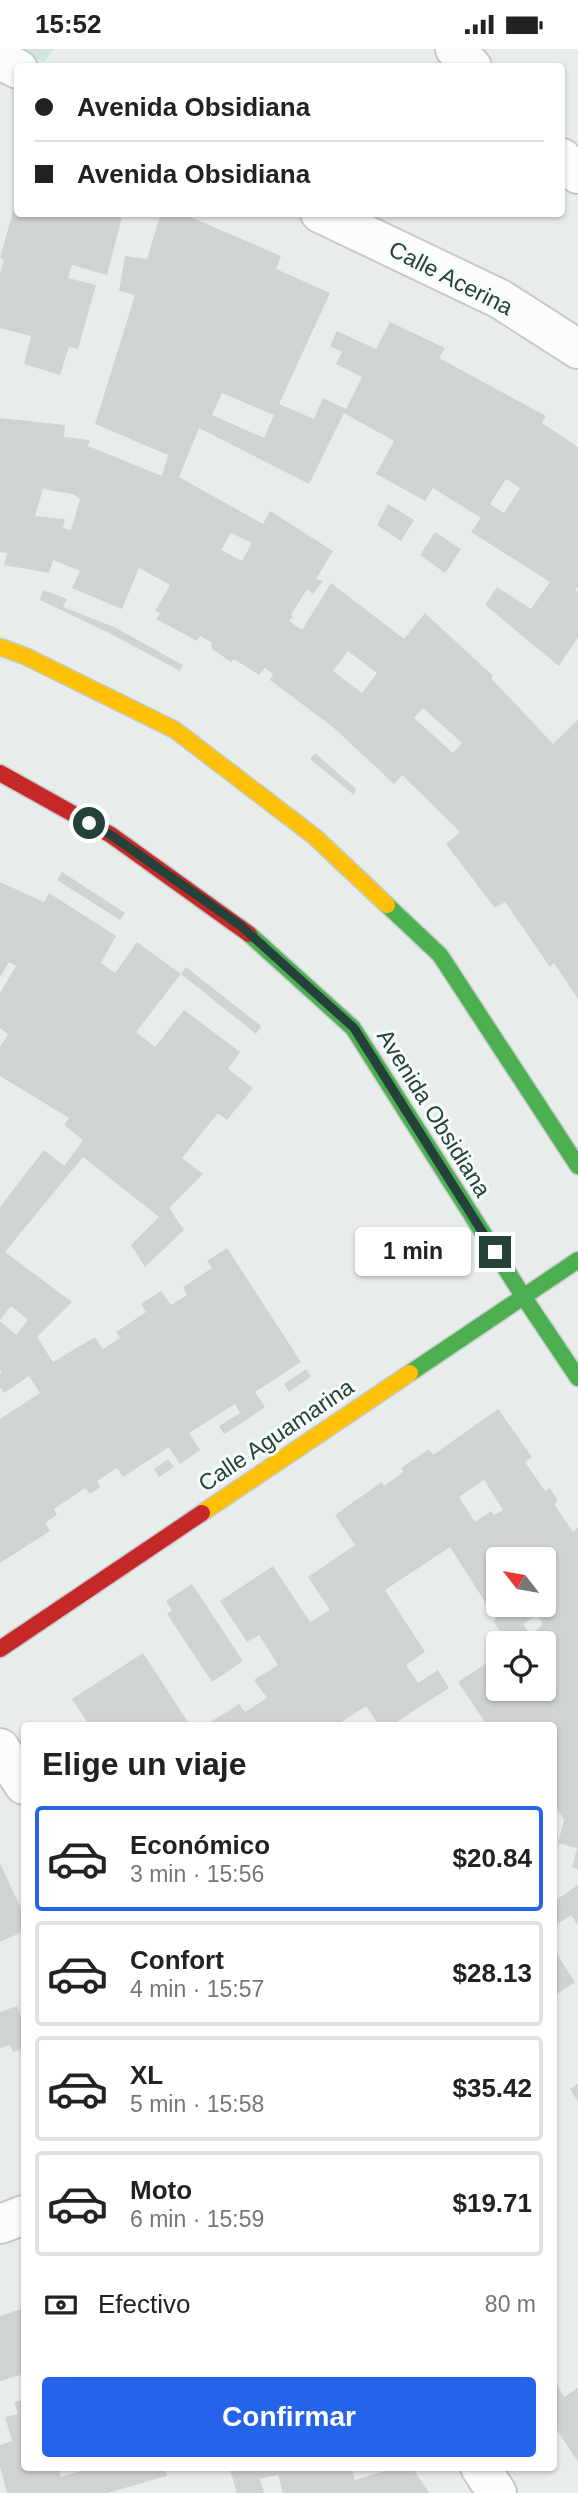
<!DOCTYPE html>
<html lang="es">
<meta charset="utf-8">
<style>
:root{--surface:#fff;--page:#f6f6f6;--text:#222;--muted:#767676;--line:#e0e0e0;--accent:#2563eb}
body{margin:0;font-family:Arial,sans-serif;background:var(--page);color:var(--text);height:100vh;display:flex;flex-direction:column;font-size:26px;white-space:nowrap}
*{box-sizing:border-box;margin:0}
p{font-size:23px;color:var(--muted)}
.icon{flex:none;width:38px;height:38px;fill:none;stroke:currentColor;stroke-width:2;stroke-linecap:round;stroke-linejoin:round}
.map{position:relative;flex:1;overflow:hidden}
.sheet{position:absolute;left:21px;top:1673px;width:536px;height:749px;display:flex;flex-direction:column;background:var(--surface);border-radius:7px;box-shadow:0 2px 5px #0004}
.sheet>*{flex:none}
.guide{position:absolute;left:14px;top:14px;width:551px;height:154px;border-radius:7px;box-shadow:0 2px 5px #0004;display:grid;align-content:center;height:154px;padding:0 21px;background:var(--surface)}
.needle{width:46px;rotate:301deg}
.fabs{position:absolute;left:486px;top:1498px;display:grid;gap:14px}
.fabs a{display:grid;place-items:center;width:70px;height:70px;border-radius:7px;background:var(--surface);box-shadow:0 2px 5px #0004;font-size:35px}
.end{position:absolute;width:32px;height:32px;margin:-16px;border:9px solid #24423a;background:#fff;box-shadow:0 0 0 4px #fff}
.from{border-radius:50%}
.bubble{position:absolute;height:49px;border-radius:7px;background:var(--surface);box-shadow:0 2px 5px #0004;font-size:23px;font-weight:800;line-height:49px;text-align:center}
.guide b{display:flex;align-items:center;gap:24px;height:66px;font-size:26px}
.guide b+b{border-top:2px solid var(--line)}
.guide i{width:18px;height:18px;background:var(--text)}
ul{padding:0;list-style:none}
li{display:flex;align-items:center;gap:21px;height:105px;margin:0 14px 10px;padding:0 7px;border:4px solid var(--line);border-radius:7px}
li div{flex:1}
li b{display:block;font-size:26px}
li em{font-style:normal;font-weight:800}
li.selected{border-color:var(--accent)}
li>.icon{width:63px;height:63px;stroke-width:1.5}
h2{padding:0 21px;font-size:32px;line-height:84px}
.pay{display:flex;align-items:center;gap:18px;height:77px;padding:0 21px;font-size:26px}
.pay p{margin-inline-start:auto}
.cta{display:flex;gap:14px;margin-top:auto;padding:14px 21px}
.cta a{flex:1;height:80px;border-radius:7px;background:var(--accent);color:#fff;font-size:28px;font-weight:800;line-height:80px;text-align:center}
.status{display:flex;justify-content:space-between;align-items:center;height:49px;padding:0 35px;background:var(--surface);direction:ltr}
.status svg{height:19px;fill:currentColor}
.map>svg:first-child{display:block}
.green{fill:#d1e6d8}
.building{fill:#cfd4d2;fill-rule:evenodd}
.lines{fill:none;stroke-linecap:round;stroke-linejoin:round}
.street-casing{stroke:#c5cac8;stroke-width:42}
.fast-casing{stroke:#c3cbc8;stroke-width:19}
.slow-casing{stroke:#c3cbc8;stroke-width:19}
.jam-casing{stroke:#c3cbc8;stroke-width:19}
.street{stroke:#fcfcfc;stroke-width:38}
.fast{stroke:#4caf50;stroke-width:16}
.slow{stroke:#ffc107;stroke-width:16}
.jam{stroke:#c62828;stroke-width:16}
.route{stroke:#24423a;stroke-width:9}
.labels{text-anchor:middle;stroke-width:6;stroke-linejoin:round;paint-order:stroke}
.street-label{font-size:23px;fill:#24423a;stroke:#f7fbf9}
</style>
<div class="status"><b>15:52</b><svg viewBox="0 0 49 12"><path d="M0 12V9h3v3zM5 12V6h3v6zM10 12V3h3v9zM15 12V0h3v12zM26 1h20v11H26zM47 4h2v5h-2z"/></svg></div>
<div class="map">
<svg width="578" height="2444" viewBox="0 0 578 2444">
<rect width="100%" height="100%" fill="#e8edeb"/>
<polygon class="green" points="15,0 54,0 44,13"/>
<g class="building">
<polygon points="17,148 18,164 123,164 107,226 72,216 68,229 96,236 78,300 69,298 60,326 24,315 31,287 0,279 0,225 4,211 0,209"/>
<path d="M161,164H181L281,207L276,220L330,244L279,355L314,370L323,349L346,360L362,328L336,315L342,303L330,297L337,282L376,300L390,273L445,299L439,309L546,367L542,374L578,398V538L575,541L578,543V588L559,617L485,556L497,538L531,560L550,533L471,483L481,469L433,439L425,452L376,425L394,392L344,364L309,435L199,379L179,428L263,475L270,462L333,502L316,530L323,532L313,545L307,540L291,566L293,568L289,572L302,581L331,534L404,590L425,564L493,627L491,629L553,695L578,671V950L554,914L550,918L505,853L495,859L446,795L460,783L402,726L394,735L334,679L270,631L273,625L265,619L259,626L234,610L231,613L212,600L211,593L200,587L197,592L156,570L160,564L155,562L170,536L139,519L122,560L72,539L80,522L53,511L49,524L4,516L7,504L0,503V369L65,376L64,388L90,391L88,397L162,427L168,406L95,375L135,246L119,242L125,207L147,210ZM222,344L274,366L264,389L212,366ZM506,430L520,439L504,464L490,455ZM43,440L73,445L80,450L71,481L63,479L65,470L35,467ZM231,484L252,494L242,512L221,501ZM348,602L377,624L362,644L333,622ZM423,659L462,694L453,704L414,669Z"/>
<polygon points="388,455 414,471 401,492 377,476"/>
<polygon points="435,483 461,500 445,524 420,506"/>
<polygon points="43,541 67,550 63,558 114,578 183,616 180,622 111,585 40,551"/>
<polygon points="315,704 356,740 354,746 310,710"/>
<polygon points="62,823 125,864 120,871 57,831"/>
<polygon points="0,833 44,853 49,844 116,887 101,914 115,924 137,893 181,925 136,983 155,998 184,961 240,1003 228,1020 253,1039 227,1071 218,1064 182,1109 203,1125 169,1159 184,1181 145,1218 131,1196 159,1168 83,1108 5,1203 72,1253 37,1288 53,1313 95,1288 103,1300 120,1289 116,1283 146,1263 141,1255 161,1242 171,1256 187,1246 183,1238 212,1219 207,1212 227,1199 301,1313 255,1343 265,1358 245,1372 224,1385 219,1377 240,1364 235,1355 189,1384 200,1401 180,1415 169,1398 123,1428 117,1419 97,1432 100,1438 90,1445 85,1439 54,1460 57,1466 45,1474 50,1482 0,1514 0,1370 40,1344 29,1327 4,1344 0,1338 0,1325 2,1323 0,1321 0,1272 16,1286 28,1271 11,1257 0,1271 0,1158 44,1101 64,1117 83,1091 64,1076 69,1069 0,1027 0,998 8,985 0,979 0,944 16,917 9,913 0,928"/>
<polygon points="186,918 261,977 256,985 181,925"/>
<polygon points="306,1320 311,1328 289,1343 284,1335"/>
<path d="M498,1360L532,1408L525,1413L545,1442L550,1439L558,1452L554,1455L573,1483L578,1479V1820L572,1818L577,1799L558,1794L564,1771L556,1758L553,1759V1676H487L458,1633L499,1606V1640H544V1594H507L493,1572L496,1570L450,1498L385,1541L425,1603L406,1616L418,1634L438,1621L449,1639L392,1676H379L366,1657L337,1676H206L239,1655L245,1663L267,1649L254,1631L278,1616L259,1586L247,1593L220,1552L273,1517L310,1573L330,1561L308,1528L355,1496L335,1466L382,1433L384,1437L403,1423L401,1419L429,1400L433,1406ZM484,1431L503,1461L494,1466L491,1462L475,1473L459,1448ZM499,1510H544V1556H499ZM537,1566L543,1576L530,1585L523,1575Z"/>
<polygon points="168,1410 174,1418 159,1428 154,1420"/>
<polygon points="192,1535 243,1612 212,1633 167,1565 172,1561 166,1552"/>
<polygon points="143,1604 190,1676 89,1676 72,1650"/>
<polygon points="0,1814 24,1866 24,1882 0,1893"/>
<polygon points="578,1836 578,1876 571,1866 553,1878 553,1853"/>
<polygon points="553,1899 575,1933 556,1946 553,1941"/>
<polygon points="17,1957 21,1968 24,1967 24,2000 13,2003 10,1996 0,1999 0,1963"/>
<polygon points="578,2035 578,2053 570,2040"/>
<polygon points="24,2259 24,2325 0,2332 0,2267"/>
<polygon points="553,2329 564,2348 578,2339 578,2413 553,2375"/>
<polygon points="24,2351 24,2418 58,2418 61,2428 84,2421 83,2418 164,2418 167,2427 107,2444 7,2444 0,2418 0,2396 12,2392 5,2368 18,2365 14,2353"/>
<polygon points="229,2418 358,2418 352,2421 355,2431 398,2418 412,2418 429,2444 283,2444 278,2426 260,2430 264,2444 237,2444"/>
</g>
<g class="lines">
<defs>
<g id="street">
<polyline points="455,0 472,18"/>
<polyline points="0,11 18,20"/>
<polyline points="562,109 578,125"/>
<polyline points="320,164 500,250 578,300"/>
<polyline points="0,1699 24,1736"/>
<polyline points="0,2175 24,2166"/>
<polyline points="480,2418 497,2444"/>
</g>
<g id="fast">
<polyline points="387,856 440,906 578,1117"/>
<polyline points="249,885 353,979 523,1247 578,1329"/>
<polyline points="410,1324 578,1211"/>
</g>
<g id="slow">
<polyline points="0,598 25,607 175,681 315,788 387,856"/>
<polyline points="202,1464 410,1324"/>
</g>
<g id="jam">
<polyline points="0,724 111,786 249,885"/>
<polyline points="0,1600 202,1464"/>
</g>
</defs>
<use href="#street" class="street-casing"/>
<use href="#fast" class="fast-casing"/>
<use href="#slow" class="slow-casing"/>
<use href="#jam" class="jam-casing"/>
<use href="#street" class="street"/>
<use href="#fast" class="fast"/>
<use href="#slow" class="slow"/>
<use href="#jam" class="jam"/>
</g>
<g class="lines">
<polyline class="route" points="89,774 111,786 241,877 354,979 495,1203"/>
</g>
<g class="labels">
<g class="street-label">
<text transform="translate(451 229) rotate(27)" y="8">Calle Acerina</text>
<text transform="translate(434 1064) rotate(58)" y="8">Avenida Obsidiana</text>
<text transform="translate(276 1386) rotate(-34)" y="8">Calle Aguamarina</text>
</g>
</g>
</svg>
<div class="fabs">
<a><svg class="needle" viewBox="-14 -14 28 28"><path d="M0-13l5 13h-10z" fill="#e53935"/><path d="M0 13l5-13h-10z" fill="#767676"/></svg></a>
<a><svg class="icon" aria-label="locate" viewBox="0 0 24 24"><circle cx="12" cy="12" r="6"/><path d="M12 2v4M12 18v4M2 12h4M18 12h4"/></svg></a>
</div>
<i class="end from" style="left:89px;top:774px"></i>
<i class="end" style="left:495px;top:1203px"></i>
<div class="bubble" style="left:355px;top:1178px;width:116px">1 min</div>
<div class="guide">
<b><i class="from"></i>Avenida Obsidiana</b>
<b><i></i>Avenida Obsidiana</b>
</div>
<section class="sheet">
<h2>Elige un viaje</h2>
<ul>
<li class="selected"><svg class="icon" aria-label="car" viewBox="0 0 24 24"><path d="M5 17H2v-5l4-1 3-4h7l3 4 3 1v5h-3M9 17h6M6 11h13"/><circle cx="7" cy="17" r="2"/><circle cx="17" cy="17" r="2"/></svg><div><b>Económico</b><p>3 min · 15:56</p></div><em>$20.84</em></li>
<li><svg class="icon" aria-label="car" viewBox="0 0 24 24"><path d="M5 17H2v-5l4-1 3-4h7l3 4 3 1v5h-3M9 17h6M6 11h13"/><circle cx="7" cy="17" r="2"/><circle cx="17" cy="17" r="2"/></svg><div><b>Confort</b><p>4 min · 15:57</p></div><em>$28.13</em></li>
<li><svg class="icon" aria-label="car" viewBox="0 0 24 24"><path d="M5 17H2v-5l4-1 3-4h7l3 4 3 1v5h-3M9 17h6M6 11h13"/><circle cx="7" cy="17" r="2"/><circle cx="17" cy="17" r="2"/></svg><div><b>XL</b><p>5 min · 15:58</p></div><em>$35.42</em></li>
<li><svg class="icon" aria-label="car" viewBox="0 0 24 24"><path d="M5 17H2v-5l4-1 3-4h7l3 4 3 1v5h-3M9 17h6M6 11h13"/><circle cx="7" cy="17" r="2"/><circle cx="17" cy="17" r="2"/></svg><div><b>Moto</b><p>6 min · 15:59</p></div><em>$19.71</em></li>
</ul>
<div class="pay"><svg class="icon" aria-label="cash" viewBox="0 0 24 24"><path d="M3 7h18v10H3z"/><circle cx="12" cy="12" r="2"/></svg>Efectivo<p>80 m</p></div>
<div class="cta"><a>Confirmar</a></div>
</section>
</div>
